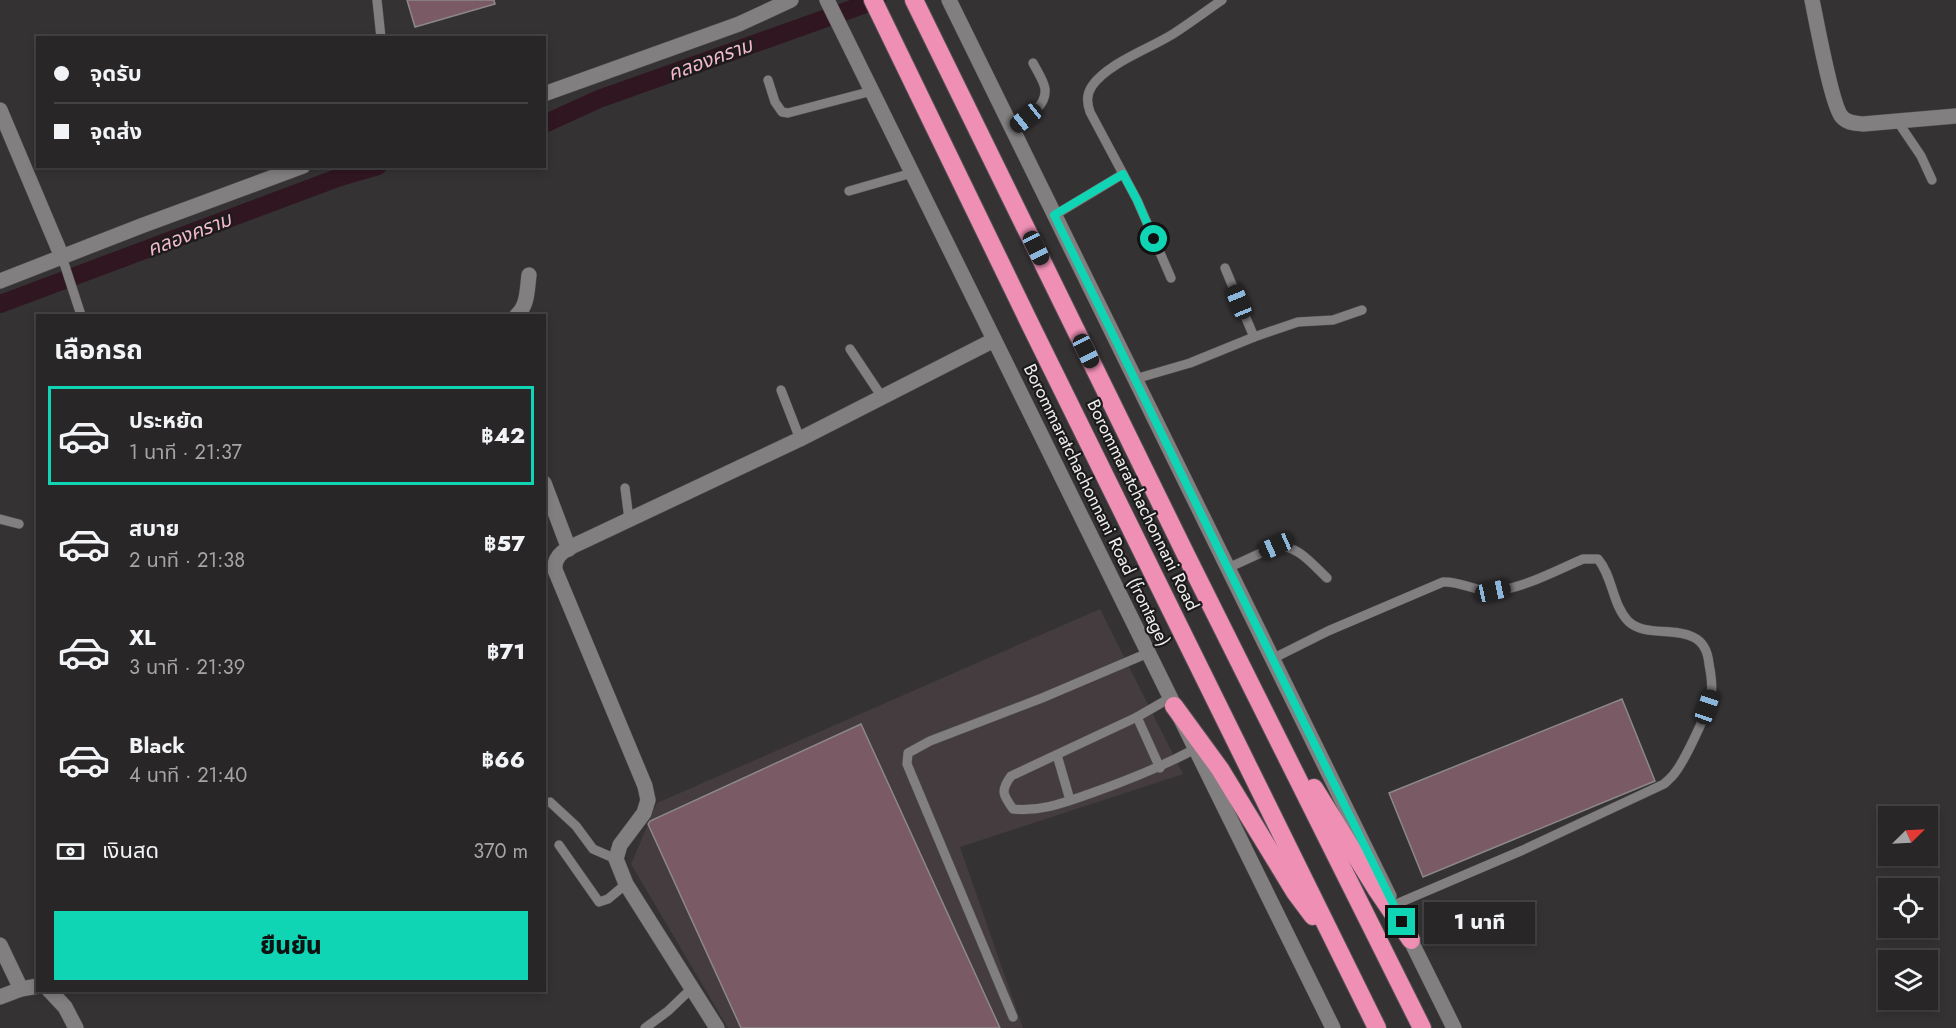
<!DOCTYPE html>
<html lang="th">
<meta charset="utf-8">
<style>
:root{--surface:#282626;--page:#343232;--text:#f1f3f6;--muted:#a5a5a7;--line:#444343;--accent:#10d5b4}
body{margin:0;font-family:Jost,"Noto Sans Thai",sans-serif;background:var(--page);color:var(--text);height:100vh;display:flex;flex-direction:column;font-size:22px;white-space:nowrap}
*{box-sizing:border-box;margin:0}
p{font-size:20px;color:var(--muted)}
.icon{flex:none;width:33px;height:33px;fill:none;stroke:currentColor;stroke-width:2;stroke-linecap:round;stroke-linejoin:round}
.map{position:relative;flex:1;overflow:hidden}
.side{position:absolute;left:36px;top:314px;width:510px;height:678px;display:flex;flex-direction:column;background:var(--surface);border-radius:0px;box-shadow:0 3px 9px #0003,0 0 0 2px var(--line)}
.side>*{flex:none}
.top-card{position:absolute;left:36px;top:36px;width:510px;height:132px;border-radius:0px;box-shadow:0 3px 9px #0003,0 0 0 2px var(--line);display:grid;align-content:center;height:132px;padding:0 18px;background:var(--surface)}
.needle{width:39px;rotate:66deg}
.controls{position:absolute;left:1878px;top:806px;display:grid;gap:12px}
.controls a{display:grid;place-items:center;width:60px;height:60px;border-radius:0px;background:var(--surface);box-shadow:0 3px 9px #0003,0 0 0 2px var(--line);font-size:30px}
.end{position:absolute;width:27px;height:27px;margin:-14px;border:8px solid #10d5b4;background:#111;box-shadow:0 0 0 3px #111}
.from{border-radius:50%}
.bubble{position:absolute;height:42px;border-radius:0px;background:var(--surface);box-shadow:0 3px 9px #0003,0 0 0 2px var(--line);font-size:20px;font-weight:800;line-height:42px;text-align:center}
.car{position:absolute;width:18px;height:36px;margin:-18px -9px;border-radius:8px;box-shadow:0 0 4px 2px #0007;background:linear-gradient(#222 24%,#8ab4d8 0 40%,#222 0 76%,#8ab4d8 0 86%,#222 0)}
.top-card b{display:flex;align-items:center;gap:21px;height:57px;font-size:22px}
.top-card b+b{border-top:2px solid var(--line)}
.top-card i{width:15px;height:15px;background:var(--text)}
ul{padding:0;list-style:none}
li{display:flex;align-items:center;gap:18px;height:99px;margin:0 12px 9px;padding:0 6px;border:3px solid transparent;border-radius:0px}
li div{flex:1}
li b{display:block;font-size:22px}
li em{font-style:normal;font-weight:800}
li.current{border-color:var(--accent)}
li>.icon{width:54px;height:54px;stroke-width:1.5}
h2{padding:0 18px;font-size:27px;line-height:72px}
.pay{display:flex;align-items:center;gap:15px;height:66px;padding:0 18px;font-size:22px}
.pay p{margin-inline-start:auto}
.action{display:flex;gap:12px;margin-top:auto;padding:12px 18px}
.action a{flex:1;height:69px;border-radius:0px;background:var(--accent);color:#111;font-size:24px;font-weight:800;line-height:69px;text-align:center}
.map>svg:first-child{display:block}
.built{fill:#443c3f}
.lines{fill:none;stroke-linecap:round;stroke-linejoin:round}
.canal{stroke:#301621;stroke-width:18}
.building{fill:#7a5a65;stroke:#8c8889;stroke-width:1.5}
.lane-casing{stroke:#545152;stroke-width:10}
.street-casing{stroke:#545152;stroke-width:16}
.secondary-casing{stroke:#545152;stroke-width:16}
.highway-casing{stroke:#545152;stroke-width:20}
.lane{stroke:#827f80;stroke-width:9}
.street{stroke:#827f80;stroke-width:15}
.secondary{stroke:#827f80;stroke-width:15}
.highway{stroke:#ef8fb4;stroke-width:18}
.route{stroke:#10d5b4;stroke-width:8}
.labels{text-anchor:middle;stroke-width:4.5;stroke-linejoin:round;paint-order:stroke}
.street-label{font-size:18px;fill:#f0eeef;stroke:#1c1b1b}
.water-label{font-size:20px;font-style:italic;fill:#f4b8cd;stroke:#1c1b1b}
</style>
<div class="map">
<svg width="1956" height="1028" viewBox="0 0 1956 1028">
<rect width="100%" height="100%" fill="#353233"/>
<polygon class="built" points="1100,609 1183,774 960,847 1023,1028 728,1028 631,864 657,803"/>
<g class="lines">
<g class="canal">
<polyline points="544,124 599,99 877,0"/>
<polyline points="0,304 340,177 378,166"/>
</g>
</g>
<g class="building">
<polygon points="407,0 494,0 495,4 415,27"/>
<polygon points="1622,699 1655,781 1423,877 1389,793"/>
<polygon points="861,724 1000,1028 741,1028 648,824 650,821"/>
</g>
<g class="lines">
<defs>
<g id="lane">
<polyline points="377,0 381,38"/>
<polyline points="768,80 775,102 782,112 788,113 872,91"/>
<polyline points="1898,122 1921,156 1932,180"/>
<path d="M1012,129C1024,120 1047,107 1045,89C1044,81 1037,71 1033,63"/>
<polyline points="849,191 912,173"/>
<polyline points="1055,215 1123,174"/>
<polyline points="62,257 81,315"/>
<polyline points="1225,268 1254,337"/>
<path d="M1171,278L1137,200L1090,112C1087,103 1086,95 1092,86C1108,63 1149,49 1173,34C1190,23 1206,11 1222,0"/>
<polyline points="850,349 882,397"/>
<polyline points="1135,379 1190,363 1254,337 1298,322 1333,320 1362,310"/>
<polyline points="781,390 800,439"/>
<polyline points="625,488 629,519"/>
<polyline points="0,519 19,524"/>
<path d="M1228,568L1276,546C1298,545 1311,563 1327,578"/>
<path d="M1272,659L1328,631L1443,582C1461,581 1476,592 1494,591C1524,588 1555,571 1583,559H1598C1613,577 1612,604 1628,621C1644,637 1674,627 1693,637C1704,642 1708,653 1709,664C1711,674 1713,685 1711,696C1708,712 1684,762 1674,774C1671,778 1667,781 1664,784L1523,850L1394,905"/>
<path d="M1170,698L1137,717L1011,776C1000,791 1003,795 1013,809C1040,812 1063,803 1089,794C1126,781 1161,767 1195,749"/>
<polyline points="1137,717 1160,768"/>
<polyline points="1057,755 1070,800"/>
<polyline points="550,802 576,826 593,849 616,859"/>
<polyline points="559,845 599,902 608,899 626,884"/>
<polyline points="1013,1017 907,764 908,753 930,741 1042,698 1148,653"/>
<polyline points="645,1028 668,1011 692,988"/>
</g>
<g id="street">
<path d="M1812,0C1816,19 1832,107 1842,117C1847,123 1855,123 1863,124L1956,116"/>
<polyline points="544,94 739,24 791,0"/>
<polyline points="0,110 62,257"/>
<polyline points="0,281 141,226 303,166"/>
<path d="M517,315C528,305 527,289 529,275"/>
<polyline points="544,483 569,549"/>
<polyline points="0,945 21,989"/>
<polyline points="49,990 65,1007 76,1028"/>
<polyline points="0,997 21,989 38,986"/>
<path d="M717,1028L626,884L616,859L620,845L644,813L648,800L645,786L555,570C553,551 574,546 588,539L800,439L994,340"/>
</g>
<g id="secondary">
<polyline points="827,0 1333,1028"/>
<polyline points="949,0 1389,896"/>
<polyline points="1406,931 1454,1028"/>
</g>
<g id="highway">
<polyline points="873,0 1031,326 1377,1028"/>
<polyline points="914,0 1186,555 1422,1028"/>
<polyline points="1174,706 1220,769 1295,892 1313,916"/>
<polyline points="1314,788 1377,890 1411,940"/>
</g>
</defs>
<use href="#lane" class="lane-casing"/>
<use href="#street" class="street-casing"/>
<use href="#secondary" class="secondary-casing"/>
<use href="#highway" class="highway-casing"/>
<use href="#lane" class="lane"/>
<use href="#street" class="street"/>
<use href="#secondary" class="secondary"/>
<use href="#highway" class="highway"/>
</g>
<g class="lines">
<polyline class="route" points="1154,239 1137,200 1123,174 1054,215 1402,922"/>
</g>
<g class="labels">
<g class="street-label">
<text transform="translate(1097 505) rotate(64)" y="6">Borommaratchachonnani Road (frontage)</text>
<text transform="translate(1143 505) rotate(64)" y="6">Borommaratchachonnani Road</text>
</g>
<g class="water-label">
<text transform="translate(710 59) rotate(-20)" y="7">คลองคราม</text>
<text transform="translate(189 234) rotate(-21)" y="7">คลองคราม</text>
</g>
</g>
</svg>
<div class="controls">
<a><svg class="needle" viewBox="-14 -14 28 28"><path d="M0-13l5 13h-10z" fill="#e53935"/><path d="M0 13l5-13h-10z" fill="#a5a5a7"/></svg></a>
<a><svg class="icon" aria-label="locate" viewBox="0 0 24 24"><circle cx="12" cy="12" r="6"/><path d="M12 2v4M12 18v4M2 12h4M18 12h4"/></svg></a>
<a><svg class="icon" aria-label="layers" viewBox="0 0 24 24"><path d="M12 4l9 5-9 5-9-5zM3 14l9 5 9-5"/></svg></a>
</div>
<i class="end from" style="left:1154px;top:239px"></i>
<i class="end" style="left:1402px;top:922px"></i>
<div class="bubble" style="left:1424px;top:902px;width:111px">1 นาที</div>
<i class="car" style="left:1026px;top:118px;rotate:231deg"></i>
<i class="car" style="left:1036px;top:248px;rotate:154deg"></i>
<i class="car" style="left:1239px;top:302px;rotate:338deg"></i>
<i class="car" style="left:1086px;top:351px;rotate:154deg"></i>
<i class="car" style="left:1276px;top:546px;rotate:246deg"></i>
<i class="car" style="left:1493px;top:591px;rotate:78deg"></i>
<i class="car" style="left:1707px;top:707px;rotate:19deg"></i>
<div class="top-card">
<b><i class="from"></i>จุดรับ</b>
<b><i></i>จุดส่ง</b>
</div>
<section class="side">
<h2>เลือกรถ</h2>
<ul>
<li class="current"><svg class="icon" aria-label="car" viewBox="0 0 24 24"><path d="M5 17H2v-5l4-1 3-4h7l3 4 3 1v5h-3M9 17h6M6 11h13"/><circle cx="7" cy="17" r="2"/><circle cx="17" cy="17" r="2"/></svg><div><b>ประหยัด</b><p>1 นาที · 21:37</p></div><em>฿42</em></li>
<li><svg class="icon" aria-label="car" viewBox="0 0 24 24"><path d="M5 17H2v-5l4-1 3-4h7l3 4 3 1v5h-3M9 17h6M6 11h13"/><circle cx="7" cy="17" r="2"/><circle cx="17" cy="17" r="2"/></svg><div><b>สบาย</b><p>2 นาที · 21:38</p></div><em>฿57</em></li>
<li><svg class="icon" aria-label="car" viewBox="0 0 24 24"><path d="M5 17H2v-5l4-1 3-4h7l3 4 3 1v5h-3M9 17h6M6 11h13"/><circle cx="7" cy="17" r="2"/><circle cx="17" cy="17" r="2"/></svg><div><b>XL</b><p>3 นาที · 21:39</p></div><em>฿71</em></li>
<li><svg class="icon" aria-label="car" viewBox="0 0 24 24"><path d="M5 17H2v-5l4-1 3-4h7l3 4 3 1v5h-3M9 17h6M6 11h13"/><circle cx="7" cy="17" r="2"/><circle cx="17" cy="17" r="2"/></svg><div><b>Black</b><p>4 นาที · 21:40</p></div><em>฿66</em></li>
</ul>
<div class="pay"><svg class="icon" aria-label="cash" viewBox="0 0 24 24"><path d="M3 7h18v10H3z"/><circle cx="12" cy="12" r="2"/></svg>เงินสด<p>370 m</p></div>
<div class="action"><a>ยืนยัน</a></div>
</section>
</div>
